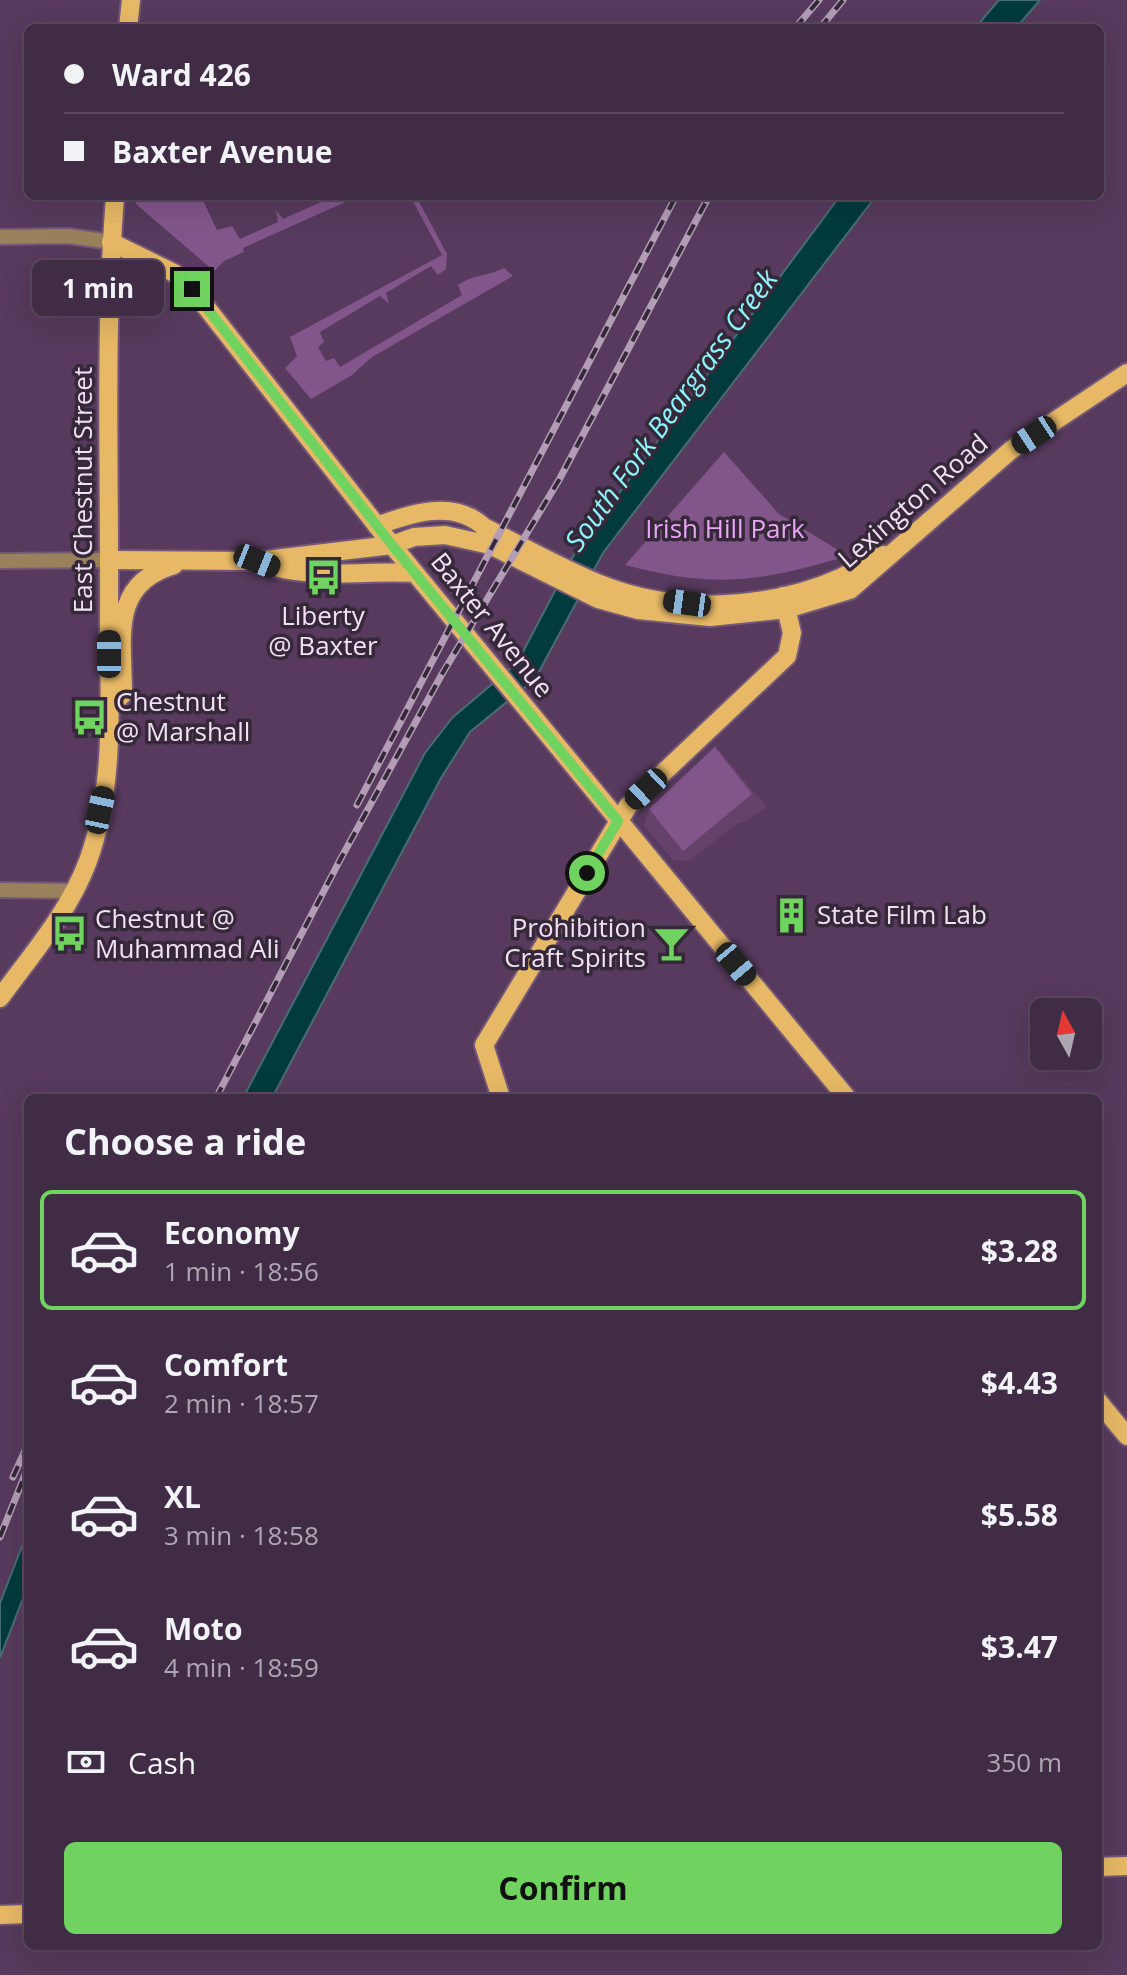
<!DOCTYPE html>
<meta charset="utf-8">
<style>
:root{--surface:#412c46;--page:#4c3851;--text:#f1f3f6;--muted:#aea7b3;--line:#5a485f;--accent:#70d35f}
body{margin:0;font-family:"Open Sans",sans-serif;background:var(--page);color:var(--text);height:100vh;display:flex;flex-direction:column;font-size:30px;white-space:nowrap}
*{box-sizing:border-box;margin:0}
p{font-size:26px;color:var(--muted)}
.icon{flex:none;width:44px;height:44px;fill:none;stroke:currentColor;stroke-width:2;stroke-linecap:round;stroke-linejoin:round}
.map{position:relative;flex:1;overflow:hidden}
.sheet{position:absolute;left:24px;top:1094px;width:1078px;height:856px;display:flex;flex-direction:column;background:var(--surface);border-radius:12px;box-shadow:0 8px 32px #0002,0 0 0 2px var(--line)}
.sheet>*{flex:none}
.hud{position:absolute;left:24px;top:24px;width:1080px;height:176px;border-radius:12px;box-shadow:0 8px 32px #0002,0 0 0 2px var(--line);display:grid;align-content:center;height:176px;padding:0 40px;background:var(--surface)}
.needle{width:52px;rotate:352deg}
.fabs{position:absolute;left:1030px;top:998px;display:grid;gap:16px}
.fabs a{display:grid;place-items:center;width:72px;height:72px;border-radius:12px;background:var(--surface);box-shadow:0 8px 32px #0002,0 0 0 2px var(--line);font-size:40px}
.end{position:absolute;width:36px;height:36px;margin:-18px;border:10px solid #70d35f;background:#111;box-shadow:0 0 0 4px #111}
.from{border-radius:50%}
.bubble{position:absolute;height:56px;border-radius:12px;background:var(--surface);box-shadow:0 8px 32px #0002,0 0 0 2px var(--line);font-size:26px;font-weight:700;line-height:56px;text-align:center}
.car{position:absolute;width:24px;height:48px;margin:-24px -12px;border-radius:10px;box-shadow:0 0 6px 2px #0007;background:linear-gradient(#222 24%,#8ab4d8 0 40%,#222 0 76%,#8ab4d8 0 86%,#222 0)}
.hud b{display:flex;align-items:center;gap:28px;height:76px;font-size:30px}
.hud b+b{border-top:2px solid var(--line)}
.hud i{width:20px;height:20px;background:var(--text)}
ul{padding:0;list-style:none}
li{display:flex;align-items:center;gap:24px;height:120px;margin:0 16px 12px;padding:0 24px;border:4px solid transparent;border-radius:12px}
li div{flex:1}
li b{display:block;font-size:30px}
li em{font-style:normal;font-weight:700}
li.current{border-color:var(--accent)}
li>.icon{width:72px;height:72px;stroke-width:1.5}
h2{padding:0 40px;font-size:36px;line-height:96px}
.pay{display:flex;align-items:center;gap:20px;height:88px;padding:0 40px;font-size:30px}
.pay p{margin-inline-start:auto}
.action{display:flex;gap:16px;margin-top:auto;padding:16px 40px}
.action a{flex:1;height:92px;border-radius:12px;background:var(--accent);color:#111;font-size:32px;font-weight:700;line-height:92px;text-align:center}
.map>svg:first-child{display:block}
.built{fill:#64426a}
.green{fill:#82568a}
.water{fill:#013b3e;stroke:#496c75;stroke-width:2}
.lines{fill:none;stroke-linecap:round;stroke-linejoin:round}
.minor-casing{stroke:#735878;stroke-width:18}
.major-casing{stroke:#735878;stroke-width:22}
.minor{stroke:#98815b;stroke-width:14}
.major{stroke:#e7b966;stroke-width:18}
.rail-casing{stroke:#b29cb6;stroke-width:7}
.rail{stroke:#352838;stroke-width:4;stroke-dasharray:12;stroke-linecap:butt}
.route{stroke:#70d35f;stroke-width:10}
.labels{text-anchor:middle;stroke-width:7;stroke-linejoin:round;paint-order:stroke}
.street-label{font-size:26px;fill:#f1dff4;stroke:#352838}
.park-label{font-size:26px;fill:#e9a6f7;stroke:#352838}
.poi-label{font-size:26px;fill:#f1dff4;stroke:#352838;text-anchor:start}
.water-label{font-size:28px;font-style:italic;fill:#8bf5fb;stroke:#352838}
</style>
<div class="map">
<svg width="1127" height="1975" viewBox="0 0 1127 1975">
<rect width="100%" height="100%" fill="#573a5d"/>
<polygon class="built" points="715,746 767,807 745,822 738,823 689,861 673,860 644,826 649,809"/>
<g class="green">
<polygon points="135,196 201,196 217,230 232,226 240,239 278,222 276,210 283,219 321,202 319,196 359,196 243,248 244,252 224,261 214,271 136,204"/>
<path d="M410,196H416L447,254L446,269L438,275L431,266L386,293L389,304L380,296L320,332L324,342L318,347L326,361L334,358L340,367L462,295L458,285C471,275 489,276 504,268L513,276L372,357L352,375L311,399L285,368L297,356L290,337L442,255Z"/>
<path d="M724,452L779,514L848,556C759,582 716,589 625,565Z"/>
<polygon points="715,747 752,794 683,851 649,809"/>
</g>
<g class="water">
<polygon points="999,0 1040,0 1016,28 975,28"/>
<polygon points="840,196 876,196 603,553 535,679 470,732 441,778 272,1098 243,1098 425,753 452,718 517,663 576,551"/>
<polygon points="28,1531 28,1585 0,1658 0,1603"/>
</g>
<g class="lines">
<defs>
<g id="minor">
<polyline points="0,237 68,236 111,242"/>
<polyline points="0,561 110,560"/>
<polyline points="0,890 74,891"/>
</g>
<g id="major">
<polyline points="128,28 131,0"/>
<polyline points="111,242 174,273 192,289 392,545 847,1098"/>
<path d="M377,526C411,513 454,499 484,527C524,547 564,570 605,586C677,614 770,609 840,578C855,571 869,562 884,555"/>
<polyline points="110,560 257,561 392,545 414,537 445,535 490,545 598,599 638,610 710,617 787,609 850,590 1011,450 1127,373"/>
<path d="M260,562C306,581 366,570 415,573"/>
<path d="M111,706L123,694C123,639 109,584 174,565"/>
<path d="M0,998C32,954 69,912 88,861C116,784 109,701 109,620C110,479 104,337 115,196"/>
<polyline points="501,1098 484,1045 628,806 787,656 792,633 783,596"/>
<polyline points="1098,1401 1127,1436"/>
<polyline points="1098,1867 1127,1866"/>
<polyline points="0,1915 28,1914"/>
</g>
</defs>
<use href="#minor" class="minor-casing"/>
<use href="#major" class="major-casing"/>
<use href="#minor" class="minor"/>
<use href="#major" class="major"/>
<defs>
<g id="rail">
<polyline points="795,28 819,0"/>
<polyline points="820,28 843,0"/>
<polyline points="357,805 676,196"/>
<polyline points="216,1098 340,860 442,674 559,480 709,196"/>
<polyline points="13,1477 28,1444"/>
<polyline points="0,1537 28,1467"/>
</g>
</defs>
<use href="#rail" class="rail-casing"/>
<use href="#rail" class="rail"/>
</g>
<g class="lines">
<polyline class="route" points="192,289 392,545 618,821 587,873"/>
</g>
<defs>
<symbol id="bus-bare" viewBox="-9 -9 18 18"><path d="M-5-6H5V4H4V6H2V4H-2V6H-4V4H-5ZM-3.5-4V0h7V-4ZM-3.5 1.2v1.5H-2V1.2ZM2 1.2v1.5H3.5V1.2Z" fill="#70d35f" stroke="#352838" stroke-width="2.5" paint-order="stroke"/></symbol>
<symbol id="building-bare" viewBox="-9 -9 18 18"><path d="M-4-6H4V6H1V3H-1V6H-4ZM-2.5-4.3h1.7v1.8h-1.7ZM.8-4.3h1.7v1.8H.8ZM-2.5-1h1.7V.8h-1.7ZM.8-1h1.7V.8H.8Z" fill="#70d35f" stroke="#352838" stroke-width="2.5" paint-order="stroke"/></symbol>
<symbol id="bar-bare" viewBox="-9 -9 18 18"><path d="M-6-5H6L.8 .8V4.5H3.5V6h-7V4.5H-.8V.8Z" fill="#70d35f" stroke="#352838" stroke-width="2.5" paint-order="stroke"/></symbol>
</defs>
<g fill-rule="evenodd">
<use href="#bus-bare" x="298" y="552" width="51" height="51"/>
<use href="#bus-bare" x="64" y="692" width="51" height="51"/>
<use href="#building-bare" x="766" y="890" width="51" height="51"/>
<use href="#bus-bare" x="44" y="908" width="51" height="51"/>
<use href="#bar-bare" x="646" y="918" width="51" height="51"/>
</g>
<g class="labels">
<g class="street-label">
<text transform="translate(83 490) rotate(-90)" y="9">East Chestnut Street</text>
<text transform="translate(913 501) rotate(-41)" y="9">Lexington Road</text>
<text transform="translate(492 625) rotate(51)" y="9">Baxter Avenue</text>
</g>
<g class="park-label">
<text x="725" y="538">Irish Hill Park</text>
</g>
<g class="poi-label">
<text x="323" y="625" text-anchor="middle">Liberty<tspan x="323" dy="30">@ Baxter</tspan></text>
<text x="116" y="711">Chestnut<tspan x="116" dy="30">@ Marshall</tspan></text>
<text x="817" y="924">State Film Lab</text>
<text x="95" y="928">Chestnut @<tspan x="95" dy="30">Muhammad Ali</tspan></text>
<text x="646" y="937" text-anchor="end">Prohibition<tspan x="646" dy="30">Craft Spirits</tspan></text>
</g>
<g class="water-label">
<text transform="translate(671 410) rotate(-54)" y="10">South Fork Beargrass Creek</text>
</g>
</g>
</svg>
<div class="fabs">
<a><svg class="needle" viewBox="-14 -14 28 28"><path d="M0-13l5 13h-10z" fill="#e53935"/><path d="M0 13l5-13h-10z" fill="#aea7b3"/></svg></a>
</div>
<i class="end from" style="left:587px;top:873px"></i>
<i class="end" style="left:192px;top:289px"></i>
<div class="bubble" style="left:32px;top:260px;width:132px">1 min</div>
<i class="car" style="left:1034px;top:435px;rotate:237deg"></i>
<i class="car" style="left:257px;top:561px;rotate:112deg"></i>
<i class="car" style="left:687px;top:603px;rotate:278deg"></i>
<i class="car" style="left:109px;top:654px;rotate:0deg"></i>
<i class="car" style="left:646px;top:789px;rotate:227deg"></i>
<i class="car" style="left:100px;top:810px;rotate:12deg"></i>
<i class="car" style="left:736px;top:964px;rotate:140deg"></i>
<div class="hud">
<b><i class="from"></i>Ward 426</b>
<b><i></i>Baxter Avenue</b>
</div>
<section class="sheet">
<h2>Choose a ride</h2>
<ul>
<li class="current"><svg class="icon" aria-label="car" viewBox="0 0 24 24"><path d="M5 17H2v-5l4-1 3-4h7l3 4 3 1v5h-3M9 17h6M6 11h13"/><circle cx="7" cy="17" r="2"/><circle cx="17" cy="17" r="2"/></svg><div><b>Economy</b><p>1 min · 18:56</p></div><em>$3.28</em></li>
<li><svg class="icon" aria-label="car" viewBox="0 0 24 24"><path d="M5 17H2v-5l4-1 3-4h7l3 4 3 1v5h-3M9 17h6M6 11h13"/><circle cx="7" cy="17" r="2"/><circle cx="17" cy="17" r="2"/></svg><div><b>Comfort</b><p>2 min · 18:57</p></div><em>$4.43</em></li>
<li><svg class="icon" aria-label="car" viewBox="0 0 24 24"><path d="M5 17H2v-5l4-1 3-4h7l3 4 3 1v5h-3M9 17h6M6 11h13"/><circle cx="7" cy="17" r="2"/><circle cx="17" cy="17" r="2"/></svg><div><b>XL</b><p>3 min · 18:58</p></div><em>$5.58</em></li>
<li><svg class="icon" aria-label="car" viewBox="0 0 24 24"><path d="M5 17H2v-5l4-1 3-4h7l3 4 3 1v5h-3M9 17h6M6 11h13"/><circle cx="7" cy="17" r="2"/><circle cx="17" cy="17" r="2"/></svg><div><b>Moto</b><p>4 min · 18:59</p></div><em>$3.47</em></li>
</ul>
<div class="pay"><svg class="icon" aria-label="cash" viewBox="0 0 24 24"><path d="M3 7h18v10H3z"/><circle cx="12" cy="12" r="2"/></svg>Cash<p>350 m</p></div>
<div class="action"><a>Confirm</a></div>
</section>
</div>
